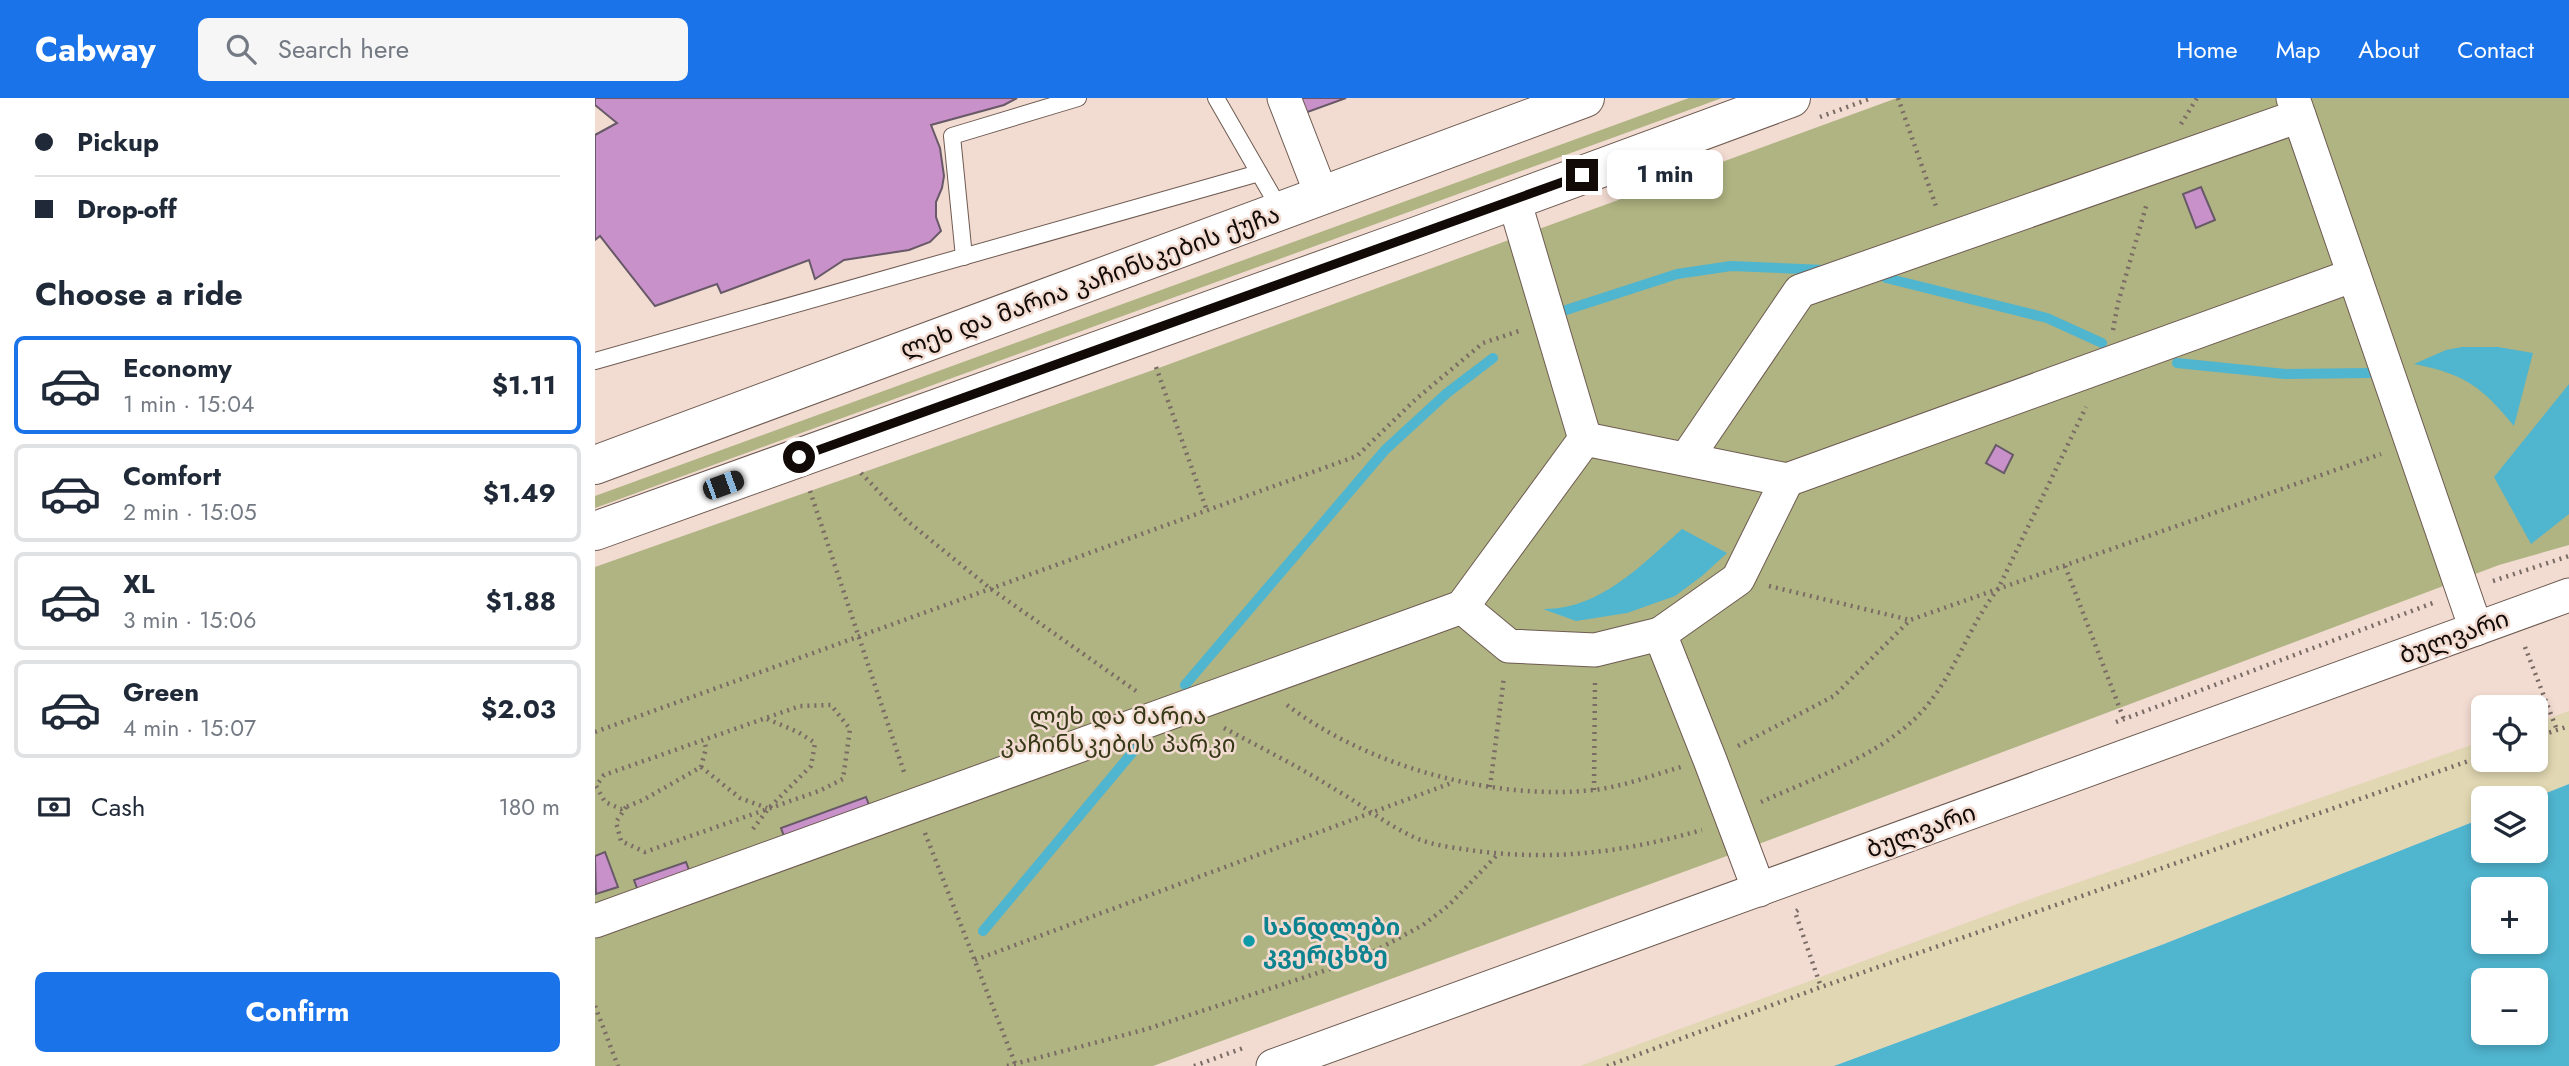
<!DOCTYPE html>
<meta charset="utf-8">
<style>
:root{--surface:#fff;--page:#f6f6f7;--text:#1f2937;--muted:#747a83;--line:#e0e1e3;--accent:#1a73e8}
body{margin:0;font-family:Jost,"Noto Sans Georgian",sans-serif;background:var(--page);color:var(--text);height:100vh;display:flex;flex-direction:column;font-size:26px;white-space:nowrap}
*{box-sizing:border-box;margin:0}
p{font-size:23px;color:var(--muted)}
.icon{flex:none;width:38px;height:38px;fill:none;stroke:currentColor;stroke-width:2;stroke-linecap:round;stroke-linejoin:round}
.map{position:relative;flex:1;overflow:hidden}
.details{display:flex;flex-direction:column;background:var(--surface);width:595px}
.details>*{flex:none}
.hud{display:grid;align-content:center;height:154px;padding:0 35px;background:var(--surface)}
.tools{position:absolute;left:1876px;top:597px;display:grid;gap:14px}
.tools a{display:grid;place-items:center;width:77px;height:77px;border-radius:10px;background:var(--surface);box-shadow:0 4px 10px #0003;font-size:35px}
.end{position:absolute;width:32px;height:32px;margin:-16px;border:9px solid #110a07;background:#fff;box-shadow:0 0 0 4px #fff}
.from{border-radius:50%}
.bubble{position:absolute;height:49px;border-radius:10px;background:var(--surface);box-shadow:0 4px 10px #0003;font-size:23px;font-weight:700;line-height:49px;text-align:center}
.car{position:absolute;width:21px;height:42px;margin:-21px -10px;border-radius:9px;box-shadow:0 0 5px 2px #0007;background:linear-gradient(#222 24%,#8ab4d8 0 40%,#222 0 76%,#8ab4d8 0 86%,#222 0)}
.hud b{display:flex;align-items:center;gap:24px;height:66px;font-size:26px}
.hud b+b{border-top:2px solid var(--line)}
.hud i{width:18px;height:18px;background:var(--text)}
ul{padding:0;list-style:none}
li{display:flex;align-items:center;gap:21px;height:98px;margin:0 14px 10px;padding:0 21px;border:4px solid var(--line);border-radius:10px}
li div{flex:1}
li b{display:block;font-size:26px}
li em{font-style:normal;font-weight:700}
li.selected{border-color:var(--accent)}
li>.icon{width:63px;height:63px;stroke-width:1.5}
h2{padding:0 35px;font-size:32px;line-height:84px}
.pay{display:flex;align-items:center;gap:18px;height:77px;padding:0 35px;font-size:26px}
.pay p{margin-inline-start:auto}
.action{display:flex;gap:14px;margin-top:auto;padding:14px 35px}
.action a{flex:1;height:80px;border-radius:10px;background:var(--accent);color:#fff;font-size:28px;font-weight:700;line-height:80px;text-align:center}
header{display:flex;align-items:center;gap:42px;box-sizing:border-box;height:98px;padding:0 35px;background:var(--accent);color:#fff}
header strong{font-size:33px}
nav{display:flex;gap:38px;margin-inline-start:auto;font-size:24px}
.search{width:490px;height:63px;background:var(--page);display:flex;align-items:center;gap:18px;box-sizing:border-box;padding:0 24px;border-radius:10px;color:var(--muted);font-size:26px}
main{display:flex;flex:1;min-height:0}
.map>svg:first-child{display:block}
.green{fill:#afb482}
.sand{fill:#e1d7b2}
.water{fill:#50b5cf;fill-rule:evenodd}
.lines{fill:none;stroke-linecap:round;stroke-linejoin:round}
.stream{stroke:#50b5cf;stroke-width:10}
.building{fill:#c991c9;stroke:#675967;stroke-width:2}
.lane-casing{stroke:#6e5b52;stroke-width:18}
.street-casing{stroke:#6e5b52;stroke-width:35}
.secondary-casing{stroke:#6e5b52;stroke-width:40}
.path{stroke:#7a6b65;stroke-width:4.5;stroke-dasharray:2 5;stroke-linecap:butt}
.lane{stroke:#fff;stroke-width:16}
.street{stroke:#fff;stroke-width:33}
.secondary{stroke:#fff;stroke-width:38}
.route{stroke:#110a07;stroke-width:9}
.culture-dot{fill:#0f9aa8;stroke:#f2dbd1;stroke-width:2.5}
.labels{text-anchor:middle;stroke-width:5;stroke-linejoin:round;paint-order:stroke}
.street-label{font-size:24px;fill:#110a07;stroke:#f2dbd1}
.park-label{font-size:24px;fill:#363917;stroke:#f2dbd1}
.culture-label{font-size:24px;font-weight:bold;fill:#0d838f;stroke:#f2dbd1;text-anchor:start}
</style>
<header>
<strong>Cabway</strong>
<div class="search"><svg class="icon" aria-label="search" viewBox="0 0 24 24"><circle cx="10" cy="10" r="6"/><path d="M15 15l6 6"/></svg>Search here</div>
<nav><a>Home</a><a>Map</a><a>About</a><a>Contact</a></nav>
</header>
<main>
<section class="details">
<div class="hud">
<b><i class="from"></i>Pickup</b>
<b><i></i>Drop-off</b>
</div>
<h2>Choose a ride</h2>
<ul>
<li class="selected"><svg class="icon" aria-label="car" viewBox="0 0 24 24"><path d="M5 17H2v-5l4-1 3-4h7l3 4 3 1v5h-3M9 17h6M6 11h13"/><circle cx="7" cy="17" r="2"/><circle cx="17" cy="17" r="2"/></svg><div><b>Economy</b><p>1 min · 15:04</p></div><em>$1.11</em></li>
<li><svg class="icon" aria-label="car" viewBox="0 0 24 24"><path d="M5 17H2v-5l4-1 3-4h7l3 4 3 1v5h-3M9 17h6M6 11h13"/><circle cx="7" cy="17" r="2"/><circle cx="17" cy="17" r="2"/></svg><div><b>Comfort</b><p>2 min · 15:05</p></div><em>$1.49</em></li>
<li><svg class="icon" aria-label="car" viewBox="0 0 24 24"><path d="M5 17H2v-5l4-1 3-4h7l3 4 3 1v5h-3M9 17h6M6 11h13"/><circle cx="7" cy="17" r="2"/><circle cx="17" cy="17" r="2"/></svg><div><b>XL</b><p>3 min · 15:06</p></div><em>$1.88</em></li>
<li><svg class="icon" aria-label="car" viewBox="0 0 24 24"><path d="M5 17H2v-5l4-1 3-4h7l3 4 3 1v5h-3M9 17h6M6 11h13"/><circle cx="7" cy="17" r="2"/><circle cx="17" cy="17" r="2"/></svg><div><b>Green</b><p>4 min · 15:07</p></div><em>$2.03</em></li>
</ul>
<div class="pay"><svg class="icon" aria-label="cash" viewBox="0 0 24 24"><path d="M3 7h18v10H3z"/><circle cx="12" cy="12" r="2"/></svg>Cash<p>180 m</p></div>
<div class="action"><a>Confirm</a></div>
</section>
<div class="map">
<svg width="1974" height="968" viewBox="0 0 1974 968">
<rect width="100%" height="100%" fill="#f2dbd1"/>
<g class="green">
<polygon points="1094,0 1127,0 0,410 0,398"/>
<polygon points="1302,0 1974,0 1974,447 1904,467 1121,762 558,968 0,968 0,469 561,271"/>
</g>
<polygon class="sand" points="1974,613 1974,686 1939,700 1888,700 1888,720 1569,846 1239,968 985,968 1433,802 1888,643 1888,662 1941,662 1941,625"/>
<g class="water">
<path d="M1867,249H1903L1938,255L1919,328C1887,289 1870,276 1819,266L1851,252Z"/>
<polygon points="1974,286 1974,416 1936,446 1899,379"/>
<path d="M1087,431L1132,455L1107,478L1080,498L1032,515L981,523L948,511C1004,512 1047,467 1087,431Z"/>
<path d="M1974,686V968H1239L1569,846L1888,720V752H1941L1939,700ZM1888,791H1941V844H1888ZM1888,882H1941V934H1888Z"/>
</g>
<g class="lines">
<g class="stream">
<polyline points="1291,180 1452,220 1507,245"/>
<polyline points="971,212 1082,176 1136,168 1230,172"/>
<polyline points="1582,265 1690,276 1776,275"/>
<polyline points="590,587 790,352 852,295 898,260"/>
<polyline points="388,833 552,637"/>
</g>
</g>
<g class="building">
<polygon points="0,0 422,0 409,7 336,27 345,50 349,78 347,90 341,104 341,119 346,133 335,144 314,152 249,162 220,181 214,162 126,195 122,186 60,208 5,138 0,142 0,37 22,25 0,7"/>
<polygon points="701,0 751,0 707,16"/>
<polygon points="1606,89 1620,122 1601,130 1588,96"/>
<polygon points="1401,347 1418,357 1409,375 1391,365"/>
<polygon points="271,699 285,736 200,767 186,730"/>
<polygon points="10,754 23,789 1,796 0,758"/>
<polygon points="91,764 105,801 53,819 39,782"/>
</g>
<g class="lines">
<defs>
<g id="lane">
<polyline points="621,0 686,113"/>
<polyline points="369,159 357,38 483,0"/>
<polyline points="0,263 664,75"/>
</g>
<g id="street">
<polyline points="689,0 727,98"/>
<polyline points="1698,0 1881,531"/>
<polyline points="990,341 1192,382 1759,177"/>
<polyline points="1091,361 1205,193 1704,18"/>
<polyline points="867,509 990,341 919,102"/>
<polyline points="1065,536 1143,481 1192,382"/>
<polyline points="0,823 867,509 914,548 1000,552 1065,536 1115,662 1164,792"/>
<polyline points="678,968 1974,497"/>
</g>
<g id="secondary">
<polyline points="0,367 990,0"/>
<polyline points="0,433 822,138 1196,0"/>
</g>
</defs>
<use href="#lane" class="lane-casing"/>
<use href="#street" class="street-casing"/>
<use href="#secondary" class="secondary-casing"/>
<g class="path">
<polyline points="1303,0 1342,111"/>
<polyline points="1225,19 1277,0"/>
<polyline points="1586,26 1602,0"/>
<polyline points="1518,232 1523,205 1552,105"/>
<polyline points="561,269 612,413"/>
<polyline points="266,375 311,422 396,491 541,593"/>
<polyline points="215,393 310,677"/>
<polyline points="1470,468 1530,624"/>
<polyline points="1898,483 1974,458"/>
<polyline points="1174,488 1315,522"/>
<polyline points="1930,549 1962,632"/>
<path d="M692,607C772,668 898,703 998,692C1027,689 1058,677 1086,669"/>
<polyline points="1521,624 1838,505"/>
<path d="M629,630C666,650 705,669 741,692C769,708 793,728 823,741C841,748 862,750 881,753C962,763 1029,754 1107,732"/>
<polyline points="0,634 762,358 821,301 888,245 927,232"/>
<polyline points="1941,639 1974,628"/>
<polyline points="1143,648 1239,598 1315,522 1786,356"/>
<polyline points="106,669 145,700 172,710"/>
<polyline points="895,689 909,579"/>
<polyline points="999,692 1000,584"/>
<path d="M1166,704C1221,679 1296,654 1334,605C1362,570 1375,526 1403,491L1491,309"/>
<polyline points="31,709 21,724 26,743 50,754 224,693 248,681 255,631 236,607 205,608 9,677 1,688 10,704 26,711 48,702 106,669 111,650 109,642"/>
<polyline points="158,731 173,711 216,668 220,645 203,634 172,621"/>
<polyline points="330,735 421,968"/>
<polyline points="1203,812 1200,814 1226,889"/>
<polyline points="380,862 859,684"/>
<polyline points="0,908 23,968"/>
<polyline points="412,968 552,931 765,861 828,827 853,808 903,756"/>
<polyline points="599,968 651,949"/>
<polyline points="1012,968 1226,889 1888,658"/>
</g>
<use href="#lane" class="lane"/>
<use href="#street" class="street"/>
<use href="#secondary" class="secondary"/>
</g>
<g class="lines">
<polyline class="route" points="204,359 987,77"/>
</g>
<circle class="culture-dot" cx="654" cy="843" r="7"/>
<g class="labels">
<g class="street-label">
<text transform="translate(495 184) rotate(-20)" y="8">ლეხ და მარია კაჩინსკების ქუჩა</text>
<text transform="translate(1859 539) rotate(-20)" y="8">ბულვარი</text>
<text transform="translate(1326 733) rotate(-20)" y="8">ბულვარი</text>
</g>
<g class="park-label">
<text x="523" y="626">ლეხ და მარია<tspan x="523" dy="28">კაჩინსკების პარკი</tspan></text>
</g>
<g class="culture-label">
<text x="668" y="837">სანდლები<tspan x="668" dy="28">კვერცხზე</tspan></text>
</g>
</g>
</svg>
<div class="tools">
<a><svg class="icon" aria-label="locate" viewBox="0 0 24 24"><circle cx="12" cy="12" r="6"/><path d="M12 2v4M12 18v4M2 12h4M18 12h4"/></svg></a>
<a><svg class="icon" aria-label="layers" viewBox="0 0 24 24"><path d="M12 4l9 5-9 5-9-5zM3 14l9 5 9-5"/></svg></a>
<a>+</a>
<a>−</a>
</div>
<i class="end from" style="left:204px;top:359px"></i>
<i class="end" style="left:987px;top:77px"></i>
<div class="bubble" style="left:1012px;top:52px;width:116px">1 min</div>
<i class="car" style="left:128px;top:387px;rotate:70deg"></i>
</div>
</main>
